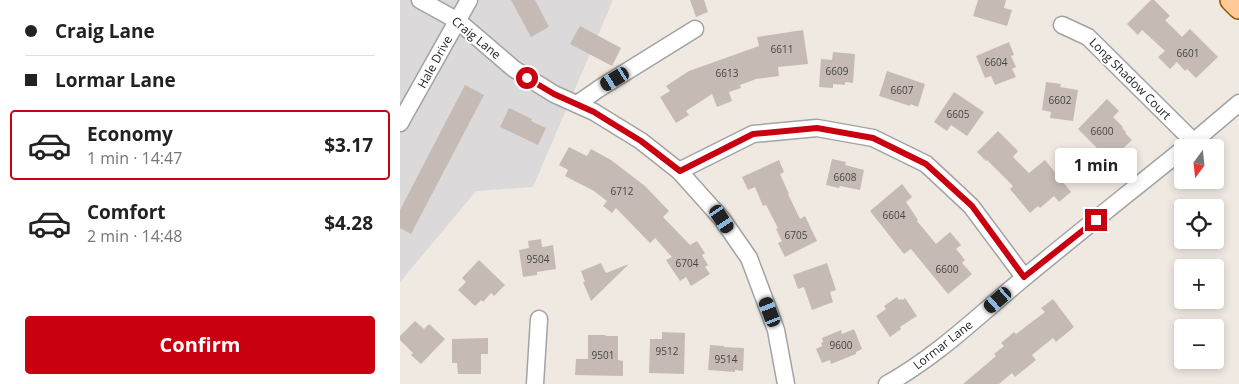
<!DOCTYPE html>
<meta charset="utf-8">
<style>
:root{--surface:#fff;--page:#f2f2f2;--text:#222;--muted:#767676;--line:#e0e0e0;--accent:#c9000f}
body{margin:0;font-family:"Open Sans",sans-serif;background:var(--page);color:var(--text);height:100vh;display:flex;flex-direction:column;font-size:19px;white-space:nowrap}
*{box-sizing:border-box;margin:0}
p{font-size:16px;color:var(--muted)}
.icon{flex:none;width:28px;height:28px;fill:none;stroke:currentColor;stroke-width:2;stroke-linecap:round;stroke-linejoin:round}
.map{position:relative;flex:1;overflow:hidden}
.panel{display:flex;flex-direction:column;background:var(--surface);width:400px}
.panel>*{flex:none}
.guide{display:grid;align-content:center;height:110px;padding:0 25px;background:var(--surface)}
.needle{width:32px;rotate:195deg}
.tools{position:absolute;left:774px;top:139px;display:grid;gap:10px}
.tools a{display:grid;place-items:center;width:50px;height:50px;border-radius:5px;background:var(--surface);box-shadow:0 2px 8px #0003;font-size:25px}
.end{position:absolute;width:22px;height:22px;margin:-11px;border:6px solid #c9000f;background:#fff;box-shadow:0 0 0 2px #fff}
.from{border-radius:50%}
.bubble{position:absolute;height:35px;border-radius:5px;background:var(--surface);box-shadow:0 2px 8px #0003;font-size:16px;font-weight:700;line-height:35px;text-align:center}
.car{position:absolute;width:15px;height:30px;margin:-15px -8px;border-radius:6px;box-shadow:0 0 4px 1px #0007;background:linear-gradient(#222 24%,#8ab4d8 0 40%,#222 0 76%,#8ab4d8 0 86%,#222 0)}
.guide b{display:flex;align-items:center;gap:18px;height:48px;font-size:19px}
.guide b+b{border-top:1px solid var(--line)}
.guide i{width:12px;height:12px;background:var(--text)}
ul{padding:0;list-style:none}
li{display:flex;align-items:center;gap:15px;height:70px;margin:0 10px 8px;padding:0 15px;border:2px solid transparent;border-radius:5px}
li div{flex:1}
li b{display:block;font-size:19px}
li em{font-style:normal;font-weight:700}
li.on{border-color:var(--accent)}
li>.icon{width:45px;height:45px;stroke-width:1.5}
.button{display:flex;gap:10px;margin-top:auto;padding:10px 25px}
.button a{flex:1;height:58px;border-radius:5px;background:var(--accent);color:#fff;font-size:20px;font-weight:700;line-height:58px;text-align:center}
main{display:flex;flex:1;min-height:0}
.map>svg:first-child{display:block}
.residential{fill:#dbd9d9}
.building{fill:#c6bbb4}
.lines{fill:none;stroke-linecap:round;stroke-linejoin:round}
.minor-casing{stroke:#a3a3a3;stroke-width:19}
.major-casing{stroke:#955800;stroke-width:24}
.minor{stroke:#fff;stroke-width:16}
.major{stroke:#ffca96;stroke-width:21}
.route{stroke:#c9000f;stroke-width:6}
.labels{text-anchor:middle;stroke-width:4;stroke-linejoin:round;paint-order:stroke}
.number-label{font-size:10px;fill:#464442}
.street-label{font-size:12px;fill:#1c1c1c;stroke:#fff}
</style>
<main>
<section class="panel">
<div class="guide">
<b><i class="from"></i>Craig Lane</b>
<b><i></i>Lormar Lane</b>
</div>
<ul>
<li class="on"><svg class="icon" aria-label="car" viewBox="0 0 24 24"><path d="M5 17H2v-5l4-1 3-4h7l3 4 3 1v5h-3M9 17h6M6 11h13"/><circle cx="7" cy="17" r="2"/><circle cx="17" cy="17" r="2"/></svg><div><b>Economy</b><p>1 min · 14:47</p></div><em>$3.17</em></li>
<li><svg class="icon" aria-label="car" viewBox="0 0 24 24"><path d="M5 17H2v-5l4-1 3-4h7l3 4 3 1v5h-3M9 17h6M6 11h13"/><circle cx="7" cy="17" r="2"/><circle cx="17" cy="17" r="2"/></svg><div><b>Comfort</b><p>2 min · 14:48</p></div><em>$4.28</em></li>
</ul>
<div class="button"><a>Confirm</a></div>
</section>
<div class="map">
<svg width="839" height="384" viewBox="0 0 839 384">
<rect width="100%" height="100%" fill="#efe9e1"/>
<polygon class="residential" points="0,0 213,0 133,187 76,191 0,282"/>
<g class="building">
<polygon points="111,0 135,0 149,27 131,37"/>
<polygon points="290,0 304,0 308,12 296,17"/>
<polygon points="578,0 606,0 604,8 612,10 607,26 573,16"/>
<polygon points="751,0 754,0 770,16 765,20 782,37 790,29 818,57 796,78 787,69 785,71 777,62 770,69 758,57 765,51 742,30 738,35 727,24"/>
<polygon points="180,26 221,48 212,66 170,44"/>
<polygon points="403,30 408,64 378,67 379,76 356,79 340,85 341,88 329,92 332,101 317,107 312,94 286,111 289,115 276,123 260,97 270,91 266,86 289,71 359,46 357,37"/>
<polygon points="609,42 614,55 611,56 616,67 612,69 616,77 595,85 591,76 585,78 576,56"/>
<polygon points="433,52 455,54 453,83 445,82 445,85 433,84 433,88 419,87 421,59 432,60"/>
<polygon points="487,71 525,84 518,107 510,104 510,106 479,96"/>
<polygon points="646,82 661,84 660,87 678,90 673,121 650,118 651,112 642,110"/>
<polygon points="65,85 84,95 11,234 0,228 0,210"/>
<polygon points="554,92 584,112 567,136 551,125 547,131 534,122"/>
<polygon points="707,99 719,111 713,117 723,127 722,128 726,132 725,133 732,140 710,161 678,129"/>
<polygon points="109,108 132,119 131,121 146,128 138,145 100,127"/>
<polygon points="598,131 618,151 613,157 629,173 645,160 671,192 659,202 654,196 640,208 638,206 630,213 610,189 613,186 587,160 586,161 577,152"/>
<polygon points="169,147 187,156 191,149 211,160 245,186 269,211 263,217 290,245 297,241 305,253 302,255 308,265 305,267 310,274 291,286 286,277 280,281 266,260 272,257 255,238 250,243 216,208 212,213 203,206 207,201 194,191 165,176 168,170 159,165"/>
<polygon points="432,159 446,162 445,165 464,170 460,190 440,186 439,188 426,185"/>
<polygon points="379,160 384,172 380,174 389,194 388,194 400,219 405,216 417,241 385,257 378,243 382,241 376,229 378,228 366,205 363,206 355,187 348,190 342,177"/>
<polygon points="502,184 512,197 506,202 518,220 517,221 536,244 550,232 561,245 556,249 565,260 562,263 572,274 548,294 511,249 504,254 470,211"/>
<polygon points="141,239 142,247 153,245 156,269 137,272 137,275 123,277 119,250 129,248 128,241"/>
<polygon points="79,260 105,285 94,296 91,293 83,302 81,300 75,306 58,290 66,282 62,278"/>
<polygon points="201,263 206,273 229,264 191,301 183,282 185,282 181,271"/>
<polygon points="427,263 436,290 430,292 433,302 412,310 404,287 398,289 393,275"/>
<polygon points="497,297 499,300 501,299 502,300 505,298 517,316 500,327 501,329 490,337 476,316 486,309 484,306"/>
<polygon points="653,299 674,327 656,342 653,338 632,355 636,360 615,377 612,373 599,384 563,384 596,356 594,354 604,346 601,343 614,332 616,334 645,312 641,308"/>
<polygon points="15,321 24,329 29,324 45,339 21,364 11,355 13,353 0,340 0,336"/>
<polygon points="454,329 462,349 456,352 456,354 431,364 430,360 422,363 416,349 422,346 421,343 423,342 422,338 441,330 442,334"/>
<polygon points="262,332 285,333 284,374 249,373 250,339 262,339"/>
<polygon points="188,335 206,335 205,336 218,336 218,360 223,361 223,376 175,375 176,359 188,359"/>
<polygon points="88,338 88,354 81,354 81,374 58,374 57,363 52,363 52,339"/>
<polygon points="310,345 324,346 324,347 344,348 343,371 335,370 335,372 308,370"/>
</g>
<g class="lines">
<defs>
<g id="minor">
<polyline points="20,0 58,21 114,69 154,94 194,112 241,141 279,171 322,219 349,258 376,330 386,384"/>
<polyline points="662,25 688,37 793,141"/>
<polyline points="177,104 200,88 295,29"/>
<polyline points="0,123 69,0"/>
<polyline points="786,148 839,103"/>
<polyline points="279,171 353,134 417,128 473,138 526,164 571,206 624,277"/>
<polyline points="135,384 139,319"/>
<path d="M487,384C538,356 580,314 625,277C677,234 730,192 782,150"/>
</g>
<polyline id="major" points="831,0 839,8"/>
</defs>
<use href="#minor" class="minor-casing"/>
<use href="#major" class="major-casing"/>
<use href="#minor" class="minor"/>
<use href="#major" class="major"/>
</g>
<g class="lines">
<polyline class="route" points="127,78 154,94 194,112 210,122 241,141 280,171 353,134 417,128 473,138 526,164 572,206 624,277 696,220"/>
</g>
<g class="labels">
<g class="number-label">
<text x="382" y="53">6611</text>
<text x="788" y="57">6601</text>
<text x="596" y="66">6604</text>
<text x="437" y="75">6609</text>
<text x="327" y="77">6613</text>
<text x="502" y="94">6607</text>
<text x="660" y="104">6602</text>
<text x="558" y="118">6605</text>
<text x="702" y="135">6600</text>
<text x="445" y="181">6608</text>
<text x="222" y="195">6712</text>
<text x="494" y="219">6604</text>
<text x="396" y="239">6705</text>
<text x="138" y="263">9504</text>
<text x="287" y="267">6704</text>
<text x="547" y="273">6600</text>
<text x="441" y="349">9600</text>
<text x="267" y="355">9512</text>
<text x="203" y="359">9501</text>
<text x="326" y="363">9514</text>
</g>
<g class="street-label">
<text transform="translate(76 38) rotate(39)" y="4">Craig Lane</text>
<text transform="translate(35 62) rotate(-61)" y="4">Hale Drive</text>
<text transform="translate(730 79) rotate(45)" y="4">Long Shadow Court</text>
<text transform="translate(543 345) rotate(-38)" y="4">Lormar Lane</text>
</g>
</g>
</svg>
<div class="tools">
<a><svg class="needle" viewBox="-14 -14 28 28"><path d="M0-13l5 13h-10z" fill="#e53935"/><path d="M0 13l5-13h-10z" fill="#767676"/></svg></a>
<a><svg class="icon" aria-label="locate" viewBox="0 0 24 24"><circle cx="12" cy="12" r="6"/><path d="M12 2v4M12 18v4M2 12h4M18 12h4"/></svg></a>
<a>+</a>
<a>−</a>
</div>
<i class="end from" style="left:127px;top:78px"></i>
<i class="end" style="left:696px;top:220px"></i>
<div class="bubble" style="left:655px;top:148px;width:82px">1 min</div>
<i class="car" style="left:215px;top:79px;rotate:239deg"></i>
<i class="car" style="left:322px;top:219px;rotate:146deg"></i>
<i class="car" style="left:598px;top:300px;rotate:229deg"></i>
<i class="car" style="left:370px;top:312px;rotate:339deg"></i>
</div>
</main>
